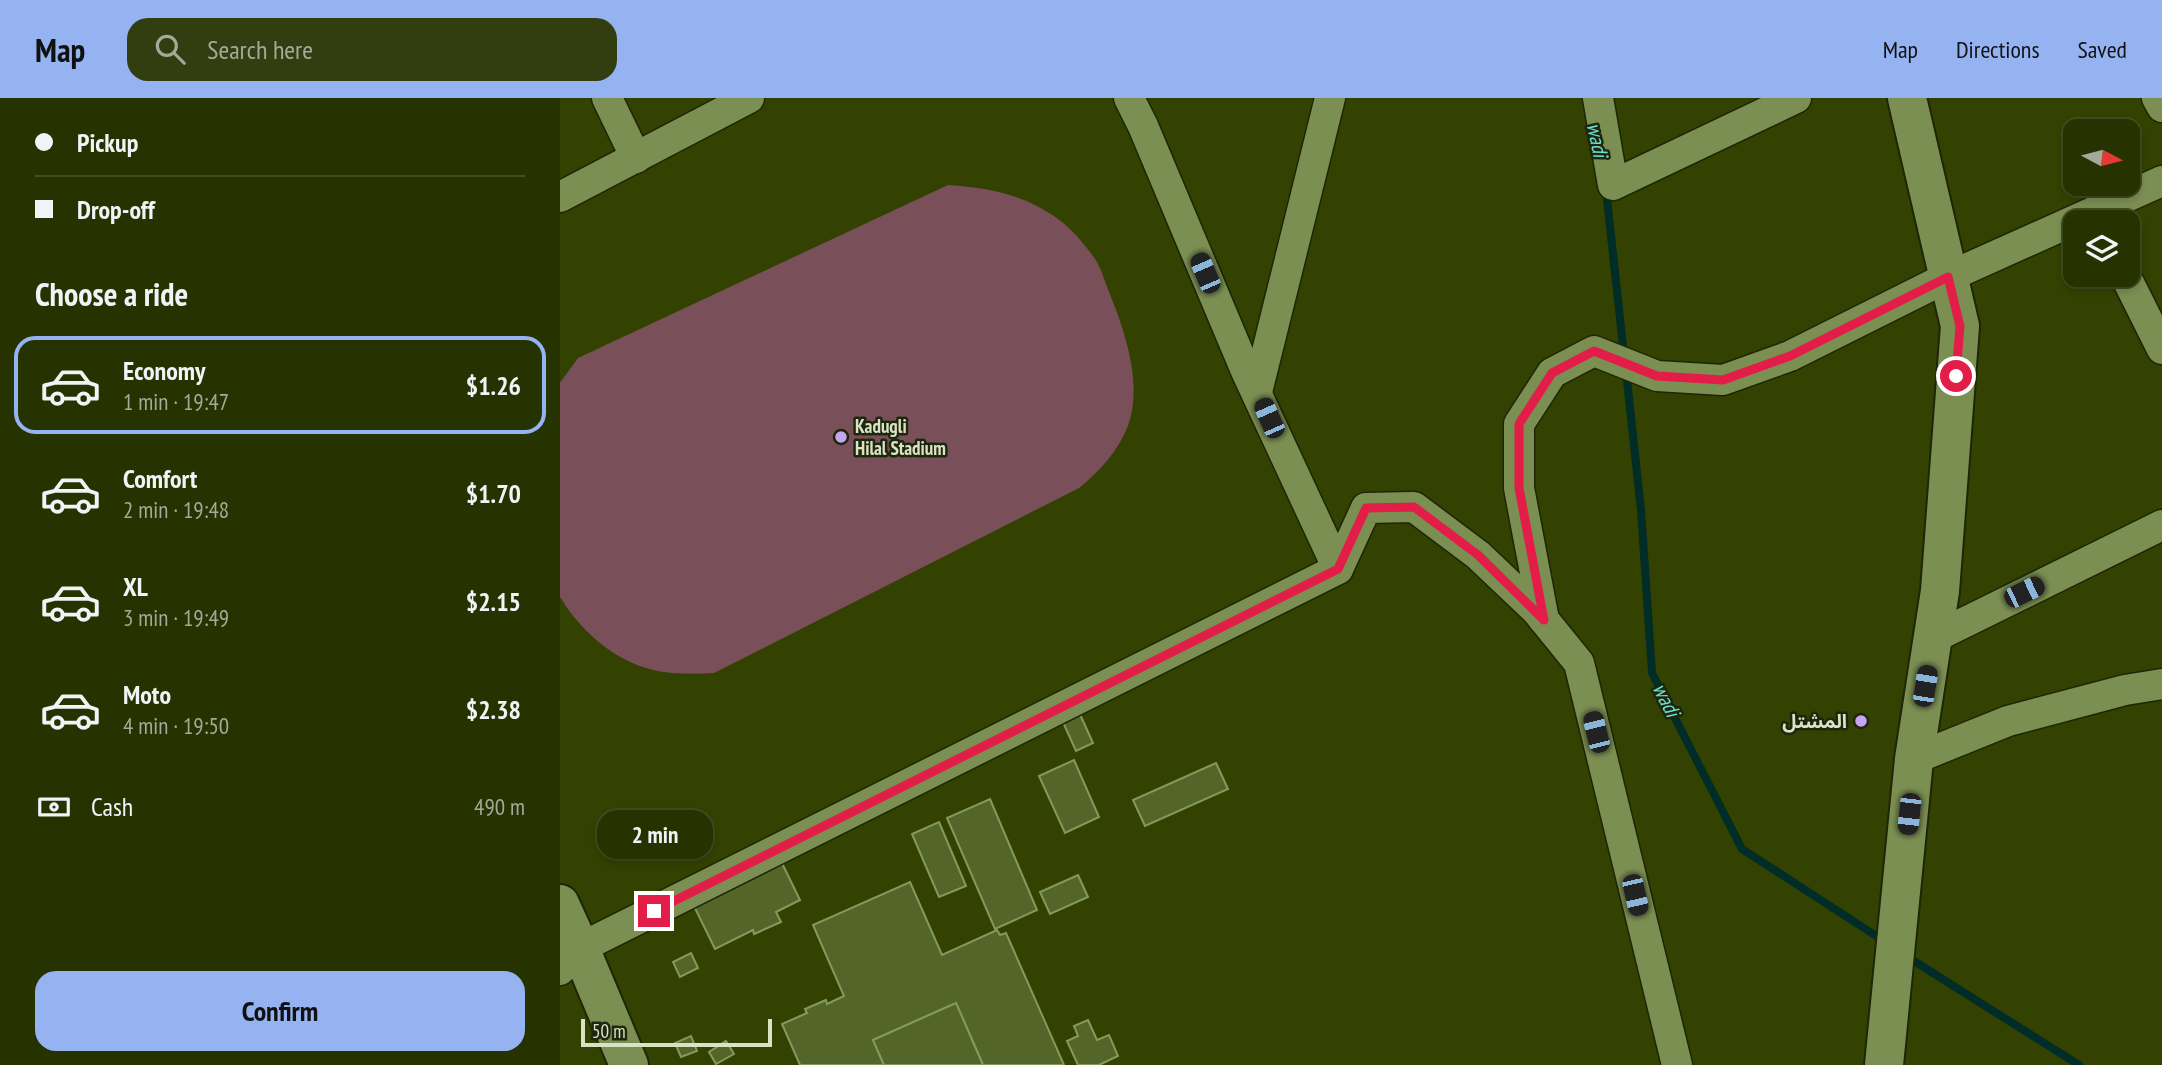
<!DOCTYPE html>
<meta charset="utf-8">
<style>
:root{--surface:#263200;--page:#323e0f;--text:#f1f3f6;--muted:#a4aa99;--line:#424d22;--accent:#95b2f1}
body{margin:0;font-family:"PT Sans Narrow","Noto Sans Arabic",sans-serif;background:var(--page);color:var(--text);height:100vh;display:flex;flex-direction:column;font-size:26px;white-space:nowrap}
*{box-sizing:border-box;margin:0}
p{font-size:23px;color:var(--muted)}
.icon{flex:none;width:38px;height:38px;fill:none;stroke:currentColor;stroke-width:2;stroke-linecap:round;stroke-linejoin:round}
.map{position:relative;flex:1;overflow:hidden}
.drawer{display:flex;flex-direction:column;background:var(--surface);width:560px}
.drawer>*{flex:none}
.top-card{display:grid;align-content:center;height:154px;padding:0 35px;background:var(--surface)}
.needle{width:46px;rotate:97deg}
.controls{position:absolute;left:1503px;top:21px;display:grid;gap:14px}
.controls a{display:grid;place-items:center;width:77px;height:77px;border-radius:14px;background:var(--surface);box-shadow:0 4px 10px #0003,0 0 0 2px var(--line);font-size:35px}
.scale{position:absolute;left:21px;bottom:18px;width:191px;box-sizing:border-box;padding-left:7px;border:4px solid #d7e3c3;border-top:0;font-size:19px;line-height:24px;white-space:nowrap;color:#d7e3c3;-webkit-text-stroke:5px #1e260d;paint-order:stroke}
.end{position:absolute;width:32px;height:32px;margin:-16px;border:9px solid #e11d48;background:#fff;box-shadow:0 0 0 4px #fff}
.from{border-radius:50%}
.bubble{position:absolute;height:49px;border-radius:21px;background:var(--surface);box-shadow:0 4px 10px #0003,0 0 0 2px var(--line);font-size:23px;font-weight:800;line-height:49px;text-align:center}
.car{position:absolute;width:21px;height:42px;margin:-21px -10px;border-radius:9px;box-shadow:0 0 5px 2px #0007;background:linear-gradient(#222 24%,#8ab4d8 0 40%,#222 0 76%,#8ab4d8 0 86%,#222 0)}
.top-card b{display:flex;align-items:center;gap:24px;height:66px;font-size:26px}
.top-card b+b{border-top:2px solid var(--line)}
.top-card i{width:18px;height:18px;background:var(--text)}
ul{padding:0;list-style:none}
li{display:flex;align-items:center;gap:21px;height:98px;margin:0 14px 10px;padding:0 21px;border:4px solid transparent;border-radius:21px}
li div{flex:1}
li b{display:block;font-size:26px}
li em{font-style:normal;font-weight:800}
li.current{border-color:var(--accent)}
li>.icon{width:63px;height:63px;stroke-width:1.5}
h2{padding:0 35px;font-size:32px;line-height:84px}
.pay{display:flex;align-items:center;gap:18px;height:77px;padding:0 35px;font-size:26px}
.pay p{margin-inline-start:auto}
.action{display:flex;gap:14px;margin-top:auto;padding:14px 35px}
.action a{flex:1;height:80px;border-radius:21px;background:var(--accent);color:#111;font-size:28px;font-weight:800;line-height:80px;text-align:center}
header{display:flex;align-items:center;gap:42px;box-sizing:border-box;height:98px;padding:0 35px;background:var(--accent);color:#111}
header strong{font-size:33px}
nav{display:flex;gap:38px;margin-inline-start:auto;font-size:24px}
.search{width:490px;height:63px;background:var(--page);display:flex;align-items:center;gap:18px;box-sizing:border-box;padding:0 24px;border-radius:21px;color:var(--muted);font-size:26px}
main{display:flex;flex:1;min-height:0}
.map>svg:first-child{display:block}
.green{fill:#794f5a}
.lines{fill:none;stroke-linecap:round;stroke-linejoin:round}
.stream{stroke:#002d28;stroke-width:8}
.building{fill:#546529;stroke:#86995d;stroke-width:2}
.street-casing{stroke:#1e2607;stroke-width:33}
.secondary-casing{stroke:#1e2607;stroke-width:42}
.street{stroke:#7c8f53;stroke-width:30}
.secondary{stroke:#7c8f53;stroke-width:38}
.route{stroke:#e11d48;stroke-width:9}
.poi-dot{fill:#c5a6f0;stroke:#1e260d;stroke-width:2.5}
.labels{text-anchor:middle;stroke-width:5;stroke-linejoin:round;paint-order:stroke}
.poi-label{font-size:19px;font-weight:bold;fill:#d7e3c3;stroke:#1e260d;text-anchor:start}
.water-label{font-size:21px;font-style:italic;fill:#6ce3d3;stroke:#1e260d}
</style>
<header>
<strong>Map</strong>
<div class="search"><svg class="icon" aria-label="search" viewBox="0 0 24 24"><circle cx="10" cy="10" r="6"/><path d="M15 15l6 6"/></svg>Search here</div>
<nav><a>Map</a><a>Directions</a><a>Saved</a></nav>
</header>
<main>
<section class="drawer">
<div class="top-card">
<b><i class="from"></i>Pickup</b>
<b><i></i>Drop-off</b>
</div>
<h2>Choose a ride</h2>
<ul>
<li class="current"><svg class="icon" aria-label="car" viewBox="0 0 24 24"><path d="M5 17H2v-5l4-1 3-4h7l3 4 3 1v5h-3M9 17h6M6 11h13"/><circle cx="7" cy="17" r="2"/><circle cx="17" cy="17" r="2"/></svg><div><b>Economy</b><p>1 min · 19:47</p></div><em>$1.26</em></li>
<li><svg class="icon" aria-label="car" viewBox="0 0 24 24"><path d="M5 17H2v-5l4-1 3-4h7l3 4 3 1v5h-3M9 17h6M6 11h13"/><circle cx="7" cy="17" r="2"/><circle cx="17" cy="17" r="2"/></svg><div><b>Comfort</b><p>2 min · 19:48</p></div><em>$1.70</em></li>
<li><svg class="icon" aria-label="car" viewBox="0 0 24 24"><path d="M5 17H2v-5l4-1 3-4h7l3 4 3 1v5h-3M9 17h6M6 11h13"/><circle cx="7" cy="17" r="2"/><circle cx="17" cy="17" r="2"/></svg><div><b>XL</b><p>3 min · 19:49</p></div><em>$2.15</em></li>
<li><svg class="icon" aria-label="car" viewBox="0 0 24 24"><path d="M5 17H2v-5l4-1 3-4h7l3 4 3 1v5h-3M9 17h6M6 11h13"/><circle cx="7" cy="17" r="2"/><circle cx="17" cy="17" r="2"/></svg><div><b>Moto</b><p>4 min · 19:50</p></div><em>$2.38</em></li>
</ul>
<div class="pay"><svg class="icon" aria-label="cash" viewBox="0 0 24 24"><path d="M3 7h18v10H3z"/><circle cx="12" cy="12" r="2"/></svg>Cash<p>490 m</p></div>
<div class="action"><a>Confirm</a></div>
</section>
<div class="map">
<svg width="1602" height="967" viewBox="0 0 1602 967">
<rect width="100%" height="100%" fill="#334200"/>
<path class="green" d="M388,87C430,90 463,96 498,121C512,131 528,150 537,164C542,173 545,184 549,194C565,233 583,286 568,328C558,353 539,374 519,390L154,575C131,576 105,577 83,569C49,558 18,529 0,499V284L2,282L18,260Z"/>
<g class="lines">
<g class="stream">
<polyline points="1046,92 1064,257"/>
<polyline points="1066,273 1081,412 1092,575 1182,751 1324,843"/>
<polyline points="1346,858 1519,967"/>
</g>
</g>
<g class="building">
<polygon points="519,614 533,645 516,653 502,622"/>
<polygon points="514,662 539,719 505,735 479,678"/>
<polygon points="656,665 668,691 585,728 573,702"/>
<polygon points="430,701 477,812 435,831 387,720"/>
<polygon points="379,724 406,788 379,799 352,736"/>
<polygon points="218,757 240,802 216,814 221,824 194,836 193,832 155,851 130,800"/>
<polygon points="518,777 528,799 490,816 480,794"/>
<polygon points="350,784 382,857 437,832 440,837 446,835 504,967 423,967 396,905 313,942 324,967 240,967 222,926 247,915 245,911 266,902 267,906 284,898 253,827"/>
<polygon points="131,855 138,870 120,879 113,864"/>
<polygon points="396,905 423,967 324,967 313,942"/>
<polygon points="528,922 537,942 549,937 558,958 539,967 518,967 507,943 518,938 514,928"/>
<polygon points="131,938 137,953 121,959 115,945"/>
<polygon points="166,943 174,956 156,966 149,954"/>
</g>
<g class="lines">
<defs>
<g id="street">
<polyline points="47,0 76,60"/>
<polyline points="569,0 583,28 686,273 778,471"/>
<polyline points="1038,0 1053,87 1236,0"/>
<polyline points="1597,0 1602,9"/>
<polyline points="0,99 189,0"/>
<polyline points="1565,177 1602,251"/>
<polyline points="697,294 770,0"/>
<polyline points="984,522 959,390 959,326 992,275 1034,253 1097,278 1163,282 1230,258 1388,179 1602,83"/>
<polyline points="1373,540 1602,427"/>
<polyline points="1354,661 1448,623 1565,592 1602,586"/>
<polyline points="0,872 20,850 778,471 806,410 854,409 918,457 976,512 1019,565 1117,967"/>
</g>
<g id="secondary">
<polyline points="0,806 20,850 69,967"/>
<polyline points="1324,967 1354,661 1380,493 1400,228 1347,0"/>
</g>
</defs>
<use href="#street" class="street-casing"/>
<use href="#secondary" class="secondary-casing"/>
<use href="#street" class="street"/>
<use href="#secondary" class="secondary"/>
</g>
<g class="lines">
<polyline class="route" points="94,813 778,471 806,410 854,409 918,457 984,522 959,390 959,326 992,275 1034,253 1097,278 1163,282 1230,258 1388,179 1400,228 1396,278"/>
</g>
<g class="poi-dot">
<circle cx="281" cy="339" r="7"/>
<circle cx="1301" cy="623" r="7"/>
</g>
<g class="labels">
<g class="poi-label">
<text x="295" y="335">Kadugli<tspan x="295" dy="22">Hilal Stadium</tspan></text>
<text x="1287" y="630" text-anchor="end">المشتل</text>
</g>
<g class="water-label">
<text transform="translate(1037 42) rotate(78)" y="7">wadi</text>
<text transform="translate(1106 602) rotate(63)" y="7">wadi</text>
</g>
</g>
</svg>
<div class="controls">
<a><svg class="needle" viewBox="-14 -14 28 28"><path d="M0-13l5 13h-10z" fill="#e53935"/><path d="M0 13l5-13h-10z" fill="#a4aa99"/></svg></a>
<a><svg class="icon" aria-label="layers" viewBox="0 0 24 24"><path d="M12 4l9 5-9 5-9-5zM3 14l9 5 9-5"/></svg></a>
</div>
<div class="scale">50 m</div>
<i class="end from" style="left:1396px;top:278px"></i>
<i class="end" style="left:94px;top:813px"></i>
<div class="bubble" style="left:37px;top:712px;width:116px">2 min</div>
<i class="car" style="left:645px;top:175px;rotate:337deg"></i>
<i class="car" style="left:709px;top:320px;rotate:336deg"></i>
<i class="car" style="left:1464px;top:494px;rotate:64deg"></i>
<i class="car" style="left:1365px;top:588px;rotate:9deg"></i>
<i class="car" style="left:1036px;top:634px;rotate:346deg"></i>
<i class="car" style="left:1349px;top:716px;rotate:186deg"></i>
<i class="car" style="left:1075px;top:797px;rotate:167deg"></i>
</div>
</main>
